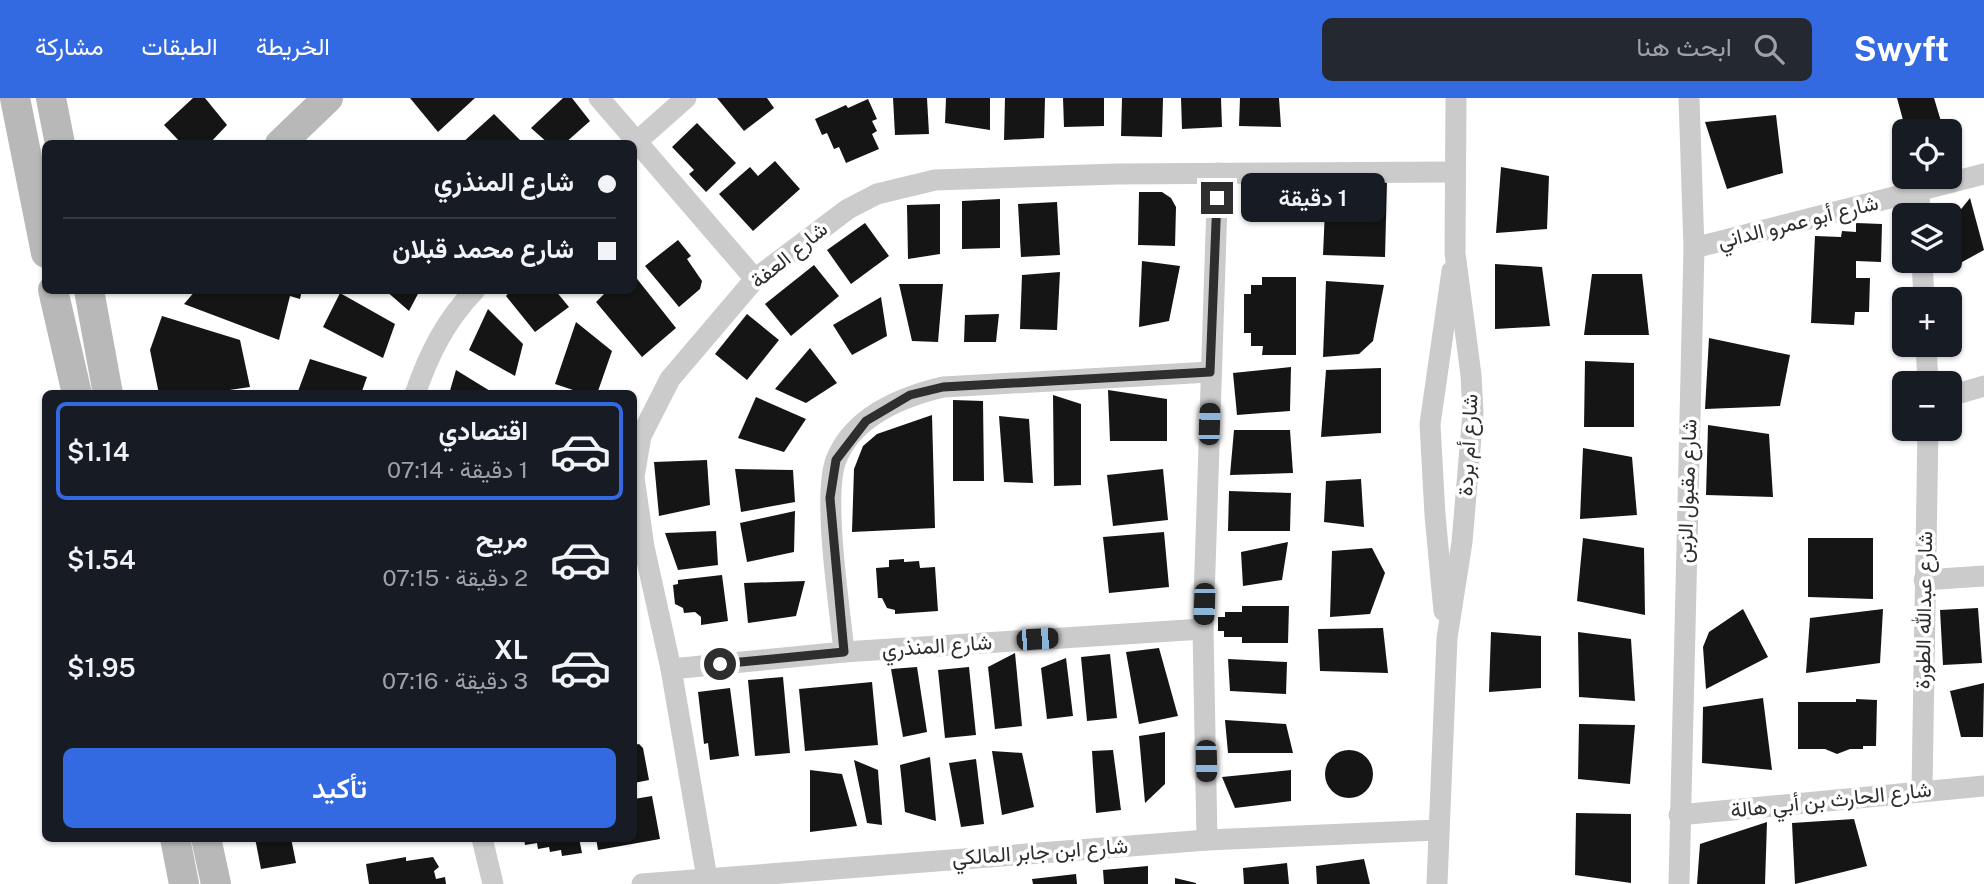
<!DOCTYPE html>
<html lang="ar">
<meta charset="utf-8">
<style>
:root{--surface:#171b24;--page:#242831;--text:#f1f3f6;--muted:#9ea1a6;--line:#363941;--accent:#3369e1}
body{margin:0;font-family:"Public Sans",Vazirmatn,sans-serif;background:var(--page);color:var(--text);direction:rtl;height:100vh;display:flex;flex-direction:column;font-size:26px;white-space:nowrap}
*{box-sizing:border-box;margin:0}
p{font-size:23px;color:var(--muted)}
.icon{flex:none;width:38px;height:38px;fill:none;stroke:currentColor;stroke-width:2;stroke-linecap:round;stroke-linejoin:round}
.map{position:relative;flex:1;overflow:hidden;direction:ltr}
.details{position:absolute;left:42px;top:292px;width:595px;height:452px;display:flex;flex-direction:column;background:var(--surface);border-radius:10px;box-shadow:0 2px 5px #0004;direction:rtl}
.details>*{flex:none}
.top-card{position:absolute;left:42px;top:42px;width:595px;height:154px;border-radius:10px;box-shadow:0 2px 5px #0004;direction:rtl;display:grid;align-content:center;height:154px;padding:0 21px;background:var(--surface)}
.tools{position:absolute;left:1892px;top:21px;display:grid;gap:14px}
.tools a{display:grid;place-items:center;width:70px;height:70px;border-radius:10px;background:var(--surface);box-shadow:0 2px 5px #0004;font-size:35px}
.end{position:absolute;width:32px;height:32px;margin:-16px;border:9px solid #2e2e2e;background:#fff;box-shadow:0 0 0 4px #fff}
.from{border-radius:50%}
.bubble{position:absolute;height:49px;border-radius:10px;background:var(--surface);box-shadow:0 2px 5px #0004;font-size:23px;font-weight:600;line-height:49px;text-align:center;direction:rtl}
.car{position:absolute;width:21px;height:42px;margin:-21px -10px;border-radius:9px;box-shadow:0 0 5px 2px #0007;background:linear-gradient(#222 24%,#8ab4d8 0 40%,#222 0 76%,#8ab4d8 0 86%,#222 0)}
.top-card b{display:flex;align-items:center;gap:24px;height:66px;font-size:26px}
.top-card b+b{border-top:2px solid var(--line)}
.top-card i{width:18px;height:18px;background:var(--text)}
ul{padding:12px 0 0;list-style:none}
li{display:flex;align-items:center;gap:21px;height:98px;margin:0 14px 10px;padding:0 7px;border:4px solid transparent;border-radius:10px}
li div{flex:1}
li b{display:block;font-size:26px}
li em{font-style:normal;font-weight:600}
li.on{border-color:var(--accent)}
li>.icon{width:63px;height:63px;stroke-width:1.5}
.cta{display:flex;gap:14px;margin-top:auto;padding:14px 21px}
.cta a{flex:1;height:80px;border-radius:10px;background:var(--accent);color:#fff;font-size:28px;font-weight:600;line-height:80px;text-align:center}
header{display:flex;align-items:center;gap:42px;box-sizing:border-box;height:98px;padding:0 35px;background:var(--accent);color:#fff}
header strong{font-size:33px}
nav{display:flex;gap:38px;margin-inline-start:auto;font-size:24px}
.search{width:490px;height:63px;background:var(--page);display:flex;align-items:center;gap:18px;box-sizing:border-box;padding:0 24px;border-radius:10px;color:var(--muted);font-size:26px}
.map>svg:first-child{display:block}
.building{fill:#151515}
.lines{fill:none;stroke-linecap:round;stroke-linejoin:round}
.street{stroke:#cbcbcb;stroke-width:21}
.secondary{stroke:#b8b8b8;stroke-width:30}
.route{stroke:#2e2e2e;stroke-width:9}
.labels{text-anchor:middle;stroke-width:7;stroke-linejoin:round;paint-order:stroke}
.street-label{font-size:21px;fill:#2e2e2e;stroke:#fff}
</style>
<header>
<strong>Swyft</strong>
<div class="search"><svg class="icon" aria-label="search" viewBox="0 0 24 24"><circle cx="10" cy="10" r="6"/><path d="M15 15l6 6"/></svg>ابحث هنا</div>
<nav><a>الخريطة</a><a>الطبقات</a><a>مشاركة</a></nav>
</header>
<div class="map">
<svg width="1984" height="786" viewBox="0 0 1984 786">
<rect width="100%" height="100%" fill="#fff"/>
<g class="building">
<polygon points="193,0 205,0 227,27 209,46 182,46 164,27"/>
<polygon points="410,0 475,0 438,34"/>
<polygon points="563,0 572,0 590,23 564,46 549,46 531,30"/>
<polygon points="717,0 767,0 774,10 744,33"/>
<polygon points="893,0 927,0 929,36 895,37"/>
<polygon points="946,0 990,0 990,32 945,25"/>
<polygon points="1005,0 1045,0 1044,40 1004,42"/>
<polygon points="1063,0 1104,0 1104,28 1064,29"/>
<polygon points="1122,0 1163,0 1162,39 1121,38"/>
<polygon points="1181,0 1221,0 1222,29 1182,31"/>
<polygon points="1240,0 1279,0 1281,29 1239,28"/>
<polygon points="1897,0 1934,0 1943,30 1906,33"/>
<polygon points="868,1 877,21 872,23 877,33 872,36 879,51 846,65 839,49 834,51 827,35 822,37 815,21 846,7 848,10"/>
<polygon points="494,16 524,46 461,46"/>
<polygon points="1776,17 1783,75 1727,91 1705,24"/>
<polygon points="697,25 736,65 706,94 689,76 694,72 672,49"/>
<polygon points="775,63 800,91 753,133 719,96 750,69 758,78"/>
<polygon points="1501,69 1549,78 1547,131 1496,135"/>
<polygon points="1387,82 1385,159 1323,157 1326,89"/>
<polygon points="1139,94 1162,94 1171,100 1176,109 1175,148 1138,147"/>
<polygon points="1970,100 1984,152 1953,169 1950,125"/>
<polygon points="1000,101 1000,150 962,151 962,103"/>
<polygon points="1057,104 1060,157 1021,159 1018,106"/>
<polygon points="940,106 940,156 908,161 907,107"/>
<polygon points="865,125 889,158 851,186 827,152"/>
<polygon points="1856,125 1882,126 1881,164 1856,163 1856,180 1870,180 1869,214 1855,214 1854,227 1811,225 1815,138 1841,139 1842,133 1856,134"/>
<polygon points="678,142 691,158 687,161 702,183 700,191 679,209 645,168"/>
<polygon points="1142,163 1180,168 1169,223 1139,229"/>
<polygon points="1495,166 1542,169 1550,228 1495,231"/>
<polygon points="814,167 839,198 791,238 765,206"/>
<polygon points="1060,174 1057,232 1020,231 1022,177"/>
<polygon points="1592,176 1642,176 1649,237 1584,237"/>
<polygon points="634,177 676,230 642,259 596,204 608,192 634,192"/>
<polygon points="1262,179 1296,179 1296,257 1262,257 1263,248 1251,248 1251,235 1244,235 1244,196 1251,196 1251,187 1262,187"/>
<polygon points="1326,183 1384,187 1373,243 1359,256 1323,259"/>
<polygon points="899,186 943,186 938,244 912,243"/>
<polygon points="196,192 302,192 300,201 290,198 279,242 184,206"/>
<polygon points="385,192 420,192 409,213"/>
<polygon points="511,192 555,192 569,209 535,234 506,198"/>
<polygon points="340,195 395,226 383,260 323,229"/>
<polygon points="881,199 887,238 852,257 833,227"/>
<polygon points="488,211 523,246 515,278 469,252"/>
<polygon points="747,216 779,242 747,282 715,256"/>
<polygon points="999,216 996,244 964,244 965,217"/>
<polygon points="162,218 240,242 250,289 202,296 159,296 150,252"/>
<polygon points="576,224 612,253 597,296 585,296 555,286"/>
<polygon points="1709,240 1790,257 1780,308 1705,311"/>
<polygon points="810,250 837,285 806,305 775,291"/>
<polygon points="310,261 367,279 361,296 297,296"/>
<polygon points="1585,263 1634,265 1634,329 1584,329"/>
<polygon points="1291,269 1290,313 1237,317 1233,275"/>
<polygon points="1381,270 1381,335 1321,339 1326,272"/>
<polygon points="456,272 495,296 449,296"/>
<polygon points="1108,292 1167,301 1167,343 1110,343"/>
<polygon points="1053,297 1081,306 1081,387 1054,388"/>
<polygon points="756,299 806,321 784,354 738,340"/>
<polygon points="953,302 983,303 984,383 953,383"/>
<polygon points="932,317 935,430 852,434 854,371 863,348 877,336"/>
<polygon points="999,318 1029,321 1033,385 1004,384"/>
<polygon points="1708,327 1769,336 1773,399 1706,397"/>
<polygon points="1234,332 1290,332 1293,375 1230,377"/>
<polygon points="1583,350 1632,359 1637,417 1580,421"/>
<polygon points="707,362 710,407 659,418 654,364"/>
<polygon points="735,371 793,372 795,404 741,414"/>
<polygon points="1163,371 1168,422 1113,428 1107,377"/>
<polygon points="1361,381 1364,429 1324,424 1326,383"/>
<polygon points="1229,393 1291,395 1290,433 1228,433"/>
<polygon points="795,413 794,454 747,464 740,425"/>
<polygon points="716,433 718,467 678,472 665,435"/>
<polygon points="1164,434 1169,489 1109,495 1103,439"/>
<polygon points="1583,440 1644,450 1645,517 1577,503"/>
<polygon points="1808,440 1873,440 1873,501 1808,499"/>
<polygon points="1288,444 1282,482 1243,488 1241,454"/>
<polygon points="1372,450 1385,475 1370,516 1330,519 1332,453"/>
<polygon points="904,461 904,464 919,463 920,470 935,469 938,513 895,516 895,512 887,510 882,500 878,500 876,470 889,469 889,462"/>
<polygon points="722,477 728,523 701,527 701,519 695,514 684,515 683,510 675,506 673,487 678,486 678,482"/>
<polygon points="805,483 796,518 748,525 744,485"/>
<polygon points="1242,508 1289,508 1288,545 1242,545 1242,539 1224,539 1224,533 1218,533 1218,519 1225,519 1225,514 1242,514"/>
<polygon points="1978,510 1982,565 1943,567 1940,512"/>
<polygon points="1743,511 1768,559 1706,591 1703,549 1709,534"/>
<polygon points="1883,511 1880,565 1806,575 1810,520"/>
<polygon points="1383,530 1388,575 1320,573 1318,531"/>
<polygon points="1491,534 1541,538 1541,590 1489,594"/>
<polygon points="1578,534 1631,541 1635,603 1579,599"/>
<polygon points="1159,550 1178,618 1139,626 1126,554"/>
<polygon points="1015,555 1022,628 995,631 988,569"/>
<polygon points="1110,556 1117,620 1087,623 1081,559"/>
<polygon points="1066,560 1073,618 1047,621 1041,570"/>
<polygon points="1228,561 1287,564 1286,596 1230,593"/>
<polygon points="917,569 927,634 903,639 891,571"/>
<polygon points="969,569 976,637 945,640 938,572"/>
<polygon points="783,579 790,655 755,658 748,582"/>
<polygon points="872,584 878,647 805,653 799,591"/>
<polygon points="1984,585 1983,639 1961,639 1950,593"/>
<polygon points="730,590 739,658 710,662 708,645 704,646 698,594"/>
<polygon points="1763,600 1772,672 1702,665 1703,609"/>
<polygon points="1856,601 1877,602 1876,648 1863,648 1863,651 1850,651 1837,656 1825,651 1798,651 1798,604 1856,604"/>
<polygon points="1225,622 1286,626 1293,655 1228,655"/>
<polygon points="1579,626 1635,627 1630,686 1578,681"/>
<polygon points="1165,634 1165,686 1145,705 1139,638"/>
<polygon points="639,646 643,650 649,682 634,685 634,647"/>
<circle cx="1349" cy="676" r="24"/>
<polygon points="1113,652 1121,712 1096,715 1092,653"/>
<polygon points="992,653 1022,655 1034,709 1002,717"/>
<polygon points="930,659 936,723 905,714 900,667"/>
<polygon points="976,661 984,726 961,729 949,665"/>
<polygon points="854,662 878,672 882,727 867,725"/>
<polygon points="810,672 842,676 857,728 810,734"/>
<polygon points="1291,672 1291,703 1235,710 1222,679"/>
<polygon points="652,698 660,741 598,752 596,740 634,740 634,701"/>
<polygon points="1576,715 1631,716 1631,785 1575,777"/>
<polygon points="1854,721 1867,768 1795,786 1792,725"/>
<polygon points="1767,724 1765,786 1697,786 1700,746"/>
<polygon points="255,740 291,740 296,765 261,771"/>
<polygon points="524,740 579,740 582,755 562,758 561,752 550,754 549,749 538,751 537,745 525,747"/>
<polygon points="406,759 406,763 433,759 439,769 434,773 436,781 445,779 446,786 369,786 366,766"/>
<polygon points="1364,761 1370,786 1317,786 1316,768"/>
<polygon points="1287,765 1289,786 1244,786 1243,770"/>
<polygon points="1148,768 1148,786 1104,786 1103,772"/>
<polygon points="1076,776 1077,786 1033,786 1032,781"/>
<polygon points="1175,780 1196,785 1196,786 1175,786"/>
</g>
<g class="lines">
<g class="street">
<polyline points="599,0 755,181"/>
<polyline points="634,46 686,0"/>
<polyline points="1919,94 1920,117"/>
<polyline points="1694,150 1984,76"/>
<polyline points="1922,163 1924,201"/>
<polyline points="1926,247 1928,285"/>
<path d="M415,296C429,256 445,223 475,192"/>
<polyline points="1950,298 1984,288"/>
<polyline points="1924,482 1984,478"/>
<polyline points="1444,513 1435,417 1430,326 1452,173"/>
<path d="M844,554C840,510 822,399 836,362C853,318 901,299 943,289L1210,274"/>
<polyline points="671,571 844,554 1203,531"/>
<polyline points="1922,692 1928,331"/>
<polyline points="1679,717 1984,688"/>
<polyline points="482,740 493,786"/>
<polyline points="1207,742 1203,531 1218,75"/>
<polyline points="707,780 671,571 644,449 634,379 641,338 670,281 755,181 848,111 877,96 935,82 1117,76 1454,74"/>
<polyline points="642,786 1207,742 1438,732"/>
<polyline points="1437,786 1447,540 1462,444 1473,315 1471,277 1455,155 1456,0"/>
<polyline points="1679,786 1694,150 1689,0"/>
</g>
<g class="secondary">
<polyline points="15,0 46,155"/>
<polyline points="51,0 60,46"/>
<polyline points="280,46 328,0"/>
<polyline points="53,192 77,296"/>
<polyline points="89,192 108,296"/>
<polyline points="175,740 184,786"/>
<polyline points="206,740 216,786"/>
</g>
</g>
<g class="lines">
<polyline class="route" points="720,566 844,554 830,400 836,362 866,323 910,297 943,289 1210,274 1217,100"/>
</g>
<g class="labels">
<g class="street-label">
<text transform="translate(1798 124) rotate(-14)" y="7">شارع أبو عمرو الداني</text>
<text transform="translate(789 157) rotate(-39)" y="7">شارع العفة</text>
<text transform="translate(1468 347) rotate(-87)" y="7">شارع أم بردة</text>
<text transform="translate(1687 393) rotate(-88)" y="7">شارع مقبول الزبن</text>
<text transform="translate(1924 512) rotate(-89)" y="7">شارع عبدالله الطورة</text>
<text transform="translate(937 548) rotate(-4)" y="7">شارع المنذري</text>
<text transform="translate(1831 702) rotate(-6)" y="7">شارع الحارث بن أبي هالة</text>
<text transform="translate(1040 754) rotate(-4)" y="7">شارع ابن جابر المالكي</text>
</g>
</g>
</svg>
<div class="tools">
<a><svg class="icon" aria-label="locate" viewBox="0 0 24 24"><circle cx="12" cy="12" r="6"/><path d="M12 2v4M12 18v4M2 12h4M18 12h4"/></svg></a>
<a><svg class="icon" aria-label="layers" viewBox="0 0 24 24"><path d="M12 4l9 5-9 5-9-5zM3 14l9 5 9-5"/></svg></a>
<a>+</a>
<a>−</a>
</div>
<i class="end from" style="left:720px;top:566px"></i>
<i class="end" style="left:1217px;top:100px"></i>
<div class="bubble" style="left:1241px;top:75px;width:144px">1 دقيقة</div>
<i class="car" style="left:1209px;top:326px;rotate:2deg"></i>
<i class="car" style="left:1204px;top:506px;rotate:182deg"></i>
<i class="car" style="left:1037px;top:541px;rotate:86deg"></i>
<i class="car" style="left:1206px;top:663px;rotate:179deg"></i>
<div class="top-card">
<b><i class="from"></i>شارع المنذري</b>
<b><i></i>شارع محمد قبلان</b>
</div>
<section class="details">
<ul>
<li class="on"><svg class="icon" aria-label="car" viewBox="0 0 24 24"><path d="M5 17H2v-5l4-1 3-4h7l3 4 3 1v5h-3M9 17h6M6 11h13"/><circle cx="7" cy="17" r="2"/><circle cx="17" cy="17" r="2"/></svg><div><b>اقتصادي</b><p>1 دقيقة · 07:14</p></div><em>$1.14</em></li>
<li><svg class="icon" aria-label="car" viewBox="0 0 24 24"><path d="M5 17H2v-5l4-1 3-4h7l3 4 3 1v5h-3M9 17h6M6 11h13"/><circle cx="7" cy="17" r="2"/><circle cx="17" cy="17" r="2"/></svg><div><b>مريح</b><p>2 دقيقة · 07:15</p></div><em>$1.54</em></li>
<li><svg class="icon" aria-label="car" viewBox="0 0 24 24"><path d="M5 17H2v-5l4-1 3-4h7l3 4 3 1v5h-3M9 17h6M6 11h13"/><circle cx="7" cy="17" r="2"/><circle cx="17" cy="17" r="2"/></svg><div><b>XL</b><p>3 دقيقة · 07:16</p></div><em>$1.95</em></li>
</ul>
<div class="cta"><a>تأكيد</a></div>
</section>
</div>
